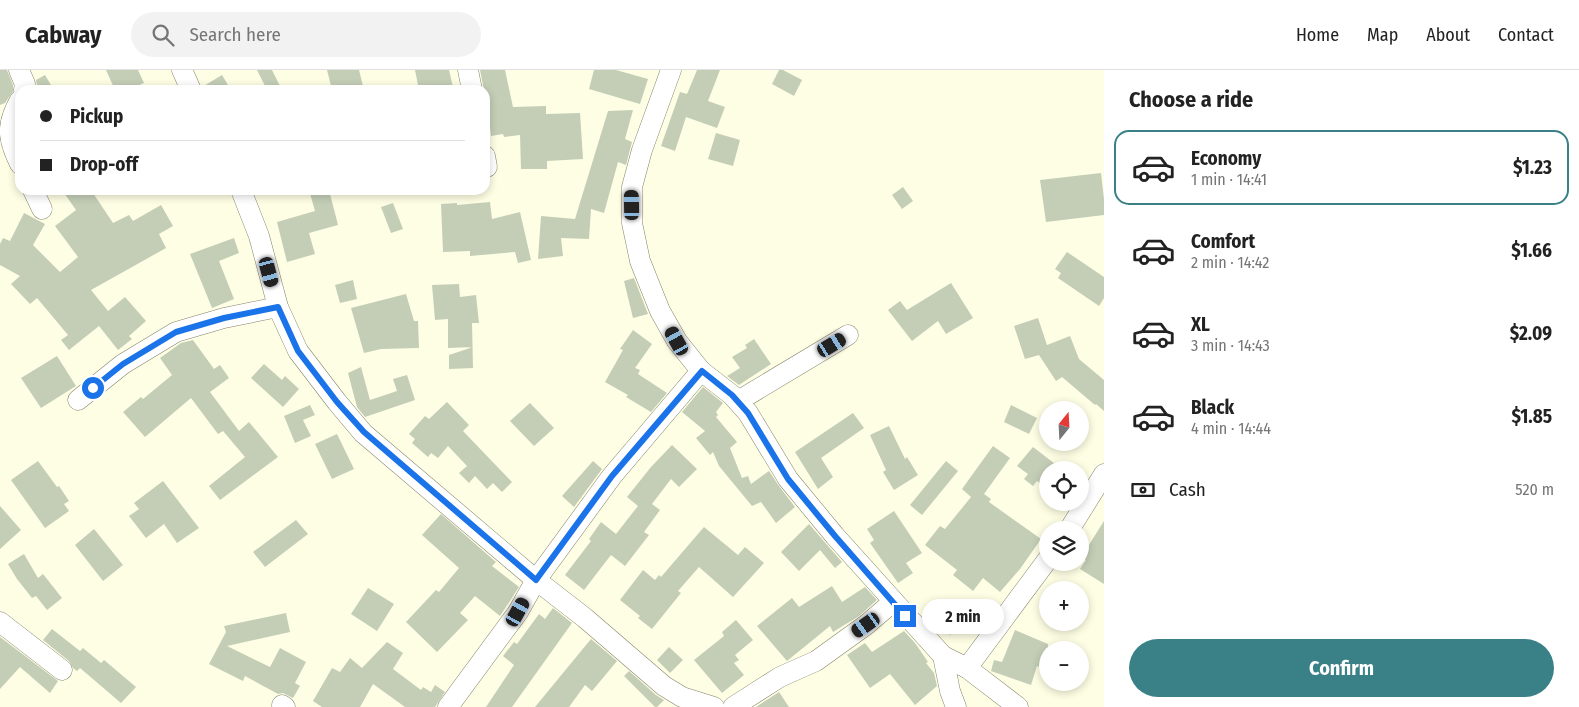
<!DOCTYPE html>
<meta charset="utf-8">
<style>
:root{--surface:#fff;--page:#f2f2f2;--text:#222;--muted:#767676;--line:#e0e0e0;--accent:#398186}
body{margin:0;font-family:"Fira Sans Condensed",sans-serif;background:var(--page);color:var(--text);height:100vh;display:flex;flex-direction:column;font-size:19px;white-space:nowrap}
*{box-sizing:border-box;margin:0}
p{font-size:16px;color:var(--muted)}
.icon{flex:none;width:28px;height:28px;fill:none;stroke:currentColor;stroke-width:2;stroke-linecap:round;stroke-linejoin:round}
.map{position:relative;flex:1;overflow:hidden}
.side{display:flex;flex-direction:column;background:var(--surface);width:475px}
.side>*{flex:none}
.guide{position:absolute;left:15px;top:15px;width:475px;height:110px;border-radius:15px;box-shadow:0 2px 8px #0003;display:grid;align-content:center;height:110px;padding:0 25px;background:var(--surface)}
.needle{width:32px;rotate:18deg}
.tools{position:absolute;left:1039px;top:331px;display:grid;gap:10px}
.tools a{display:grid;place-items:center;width:50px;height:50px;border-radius:50%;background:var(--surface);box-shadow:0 2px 8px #0003;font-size:25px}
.end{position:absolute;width:22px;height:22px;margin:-11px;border:6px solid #1a73e8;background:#fff;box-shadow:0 0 0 2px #fff}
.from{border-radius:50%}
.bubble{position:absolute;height:35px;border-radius:18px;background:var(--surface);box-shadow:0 2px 8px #0003;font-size:16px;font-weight:700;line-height:35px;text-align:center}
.car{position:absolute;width:15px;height:30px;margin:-15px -8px;border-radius:6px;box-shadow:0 0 4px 1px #0007;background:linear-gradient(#222 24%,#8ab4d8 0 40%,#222 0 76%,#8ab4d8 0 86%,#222 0)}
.guide b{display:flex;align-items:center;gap:18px;height:48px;font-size:19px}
.guide b+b{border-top:1px solid var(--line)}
.guide i{width:12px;height:12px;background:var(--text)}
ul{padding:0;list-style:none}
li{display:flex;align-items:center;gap:15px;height:75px;margin:0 10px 8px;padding:0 15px;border:2px solid transparent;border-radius:15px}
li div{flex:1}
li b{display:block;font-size:19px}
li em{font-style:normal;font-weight:700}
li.active{border-color:var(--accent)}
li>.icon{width:45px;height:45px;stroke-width:1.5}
h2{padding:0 25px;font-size:22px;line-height:60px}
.pay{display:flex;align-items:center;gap:12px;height:55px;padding:0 25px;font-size:19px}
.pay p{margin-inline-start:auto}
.primary-button{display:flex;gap:10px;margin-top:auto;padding:10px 25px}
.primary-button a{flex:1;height:58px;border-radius:30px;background:var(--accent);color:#fff;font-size:20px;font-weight:700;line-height:58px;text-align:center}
header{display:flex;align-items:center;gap:30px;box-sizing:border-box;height:70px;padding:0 25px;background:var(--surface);border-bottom:1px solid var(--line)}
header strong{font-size:24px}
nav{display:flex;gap:28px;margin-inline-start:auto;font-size:18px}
.search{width:350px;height:45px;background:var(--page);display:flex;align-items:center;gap:12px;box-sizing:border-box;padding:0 18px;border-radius:28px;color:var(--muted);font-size:19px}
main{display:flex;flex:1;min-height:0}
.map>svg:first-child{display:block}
.building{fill:#c4ceb6}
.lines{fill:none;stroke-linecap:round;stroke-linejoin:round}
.minor-casing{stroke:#84836c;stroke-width:21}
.minor{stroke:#fff;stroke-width:20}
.route{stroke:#1a73e8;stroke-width:6}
</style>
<header>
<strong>Cabway</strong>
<div class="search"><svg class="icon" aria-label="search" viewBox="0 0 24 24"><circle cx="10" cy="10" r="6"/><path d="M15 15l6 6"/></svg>Search here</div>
<nav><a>Home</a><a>Map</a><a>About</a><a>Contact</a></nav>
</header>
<main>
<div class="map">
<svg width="1104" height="637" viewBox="0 0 1104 637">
<rect width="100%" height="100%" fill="#fefee4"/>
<g class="building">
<polygon points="0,0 7,0 13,15 13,21 5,33 0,35"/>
<polygon points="106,0 138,0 144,13 128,20 115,20"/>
<polygon points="257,0 272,0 282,20 267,20"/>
<polygon points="327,0 359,0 364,20 332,20"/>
<polygon points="415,0 449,0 453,17 439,20 419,20"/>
<polygon points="480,0 505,0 513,37 546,36 546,44 580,43 583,89 547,91 547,99 521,99 520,65 504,67 503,64 491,66 488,41 485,42 485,20 484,20"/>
<polygon points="594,0 616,0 648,9 640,34 589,19"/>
<polygon points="697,0 720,0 708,31 725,37 717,58 686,47 675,81 661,76 680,22 687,24"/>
<polygon points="779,0 783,0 802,10 794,26 772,14"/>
<polygon points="45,5 54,20 38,20 36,10"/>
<polygon points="222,5 231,20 203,20 202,17"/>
<polygon points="633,40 625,69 632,72 626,95 618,92 604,143 591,139 589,169 561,168 563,186 538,189 541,146 575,149 608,41"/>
<polygon points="716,63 740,70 733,96 708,89"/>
<polygon points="1101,103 1104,129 1104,145 1046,152 1040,110"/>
<polygon points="903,117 913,131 902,139 892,125"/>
<polygon points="62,120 91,120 113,153 129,145 133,151 161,135 173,156 159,164 166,178 91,220 108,241 125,227 146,251 129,266 132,269 118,280 99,256 69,280 61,270 68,265 37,228 30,234 11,214 20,206 0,195 0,174 3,168 10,171 24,143 45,154 33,175 60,202 78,187 55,156 76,140"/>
<polygon points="309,120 329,120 338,155 309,163 315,184 287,192 277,152 315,141"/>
<polygon points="490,132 492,149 520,142 531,190 518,193 515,182 470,186 470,181 443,182 441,134 457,133 457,135"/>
<polygon points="393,133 403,159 391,163 381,137"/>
<polygon points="234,168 239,183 219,191 234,229 212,238 190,184"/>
<polygon points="1067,182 1104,207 1104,228 1099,236 1058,208 1061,203 1055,199"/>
<polygon points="634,208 648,244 633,248 624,211"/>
<polygon points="353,210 357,229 340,233 335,215"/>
<polygon points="951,213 973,248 946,264 938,251 912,271 888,240 900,231 907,240"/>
<polygon points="459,214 460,227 476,225 479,253 472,253 473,298 449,299 449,285 473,277 448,278 448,249 435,250 432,215"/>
<polygon points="406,224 414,251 418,251 419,278 381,279 364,283 351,238"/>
<polygon points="1038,248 1047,275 1070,266 1079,289 1104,310 1104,341 1096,334 1095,335 1062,307 1056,311 1039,285 1025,289 1014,256"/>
<polygon points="633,260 652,274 635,298 640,300 638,304 667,323 651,342 626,327 628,325 605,312 623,280 620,279"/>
<polygon points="754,269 771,294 739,315 727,306 740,298 732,287 747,278 745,275"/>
<polygon points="193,270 214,299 220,295 229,308 210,322 239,361 249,352 278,387 220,430 209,416 245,387 223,361 218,364 191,328 145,367 123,342 141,327 143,329 172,305 160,288 181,273"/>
<polygon points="57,286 76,316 41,338 21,308"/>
<polygon points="264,294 282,310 285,306 299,319 283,337 251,308"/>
<polygon points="361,297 370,330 397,321 393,309 407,305 415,330 365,347 357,337 348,303"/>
<polygon points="703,317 723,333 716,342 718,345 716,347 737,372 730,378 742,408 748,406 751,414 769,401 779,416 795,437 776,453 761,432 752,436 719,396 713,382 710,385 696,368 705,361 682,342"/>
<polygon points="447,332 469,355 463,361 512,412 502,422 493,413 487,419 475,406 469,413 459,403 467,396 448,376 438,388 431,383 428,387 412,373 415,369 409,364 425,346 429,349"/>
<polygon points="530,333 554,358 534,376 510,351"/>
<polygon points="310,335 315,345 303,350 311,366 295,373 284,346"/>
<polygon points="1011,335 1037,348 1029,364 1004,352"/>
<polygon points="853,343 864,358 821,388 833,407 818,419 795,382"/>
<polygon points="889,356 905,389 907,387 918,405 894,420 883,402 886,400 870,365"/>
<polygon points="337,364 354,399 332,409 315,374"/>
<polygon points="672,375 697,399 679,417 671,409 652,434 660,440 644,462 649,465 625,496 611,485 584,520 565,505 591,471 589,469 601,452 616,464 638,436 627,427 651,397"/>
<polygon points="993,376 1010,388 984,424 991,429 989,432 1041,469 1020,499 1000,522 983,508 973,521 953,505 957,500 925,475 940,456 945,459 971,427 962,419"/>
<polygon points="1033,377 1063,400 1048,400 1048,419 1037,411 1033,416 1024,409 1028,404 1017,396"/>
<polygon points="38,391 57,417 59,416 69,431 64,434 69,441 45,458 11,410"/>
<polygon points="593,391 602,399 574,437 562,426"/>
<polygon points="946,391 958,401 922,445 910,435"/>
<polygon points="163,411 199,458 177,473 164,454 146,468 129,446 139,439 134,433"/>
<polygon points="0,436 21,460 0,479"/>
<polygon points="894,441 922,483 906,493 913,503 898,513 870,473 874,470 867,459"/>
<polygon points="441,444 496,492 492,496 519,517 500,546 475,526 460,543 468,550 437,582 406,552 436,520 439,522 459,498 422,465"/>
<polygon points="296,450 308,464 265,497 253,482"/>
<polygon points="1104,451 1104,514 1080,499 1086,490 1083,488 1089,479 1087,478"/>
<polygon points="809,454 842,492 835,498 820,480 799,501 781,482"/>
<polygon points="704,457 738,485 745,477 764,493 733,527 699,497 678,521 681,523 652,559 638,548 640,546 620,530 643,500 655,510 659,505 661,507"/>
<polygon points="94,459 123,495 103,511 75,475"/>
<polygon points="24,484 38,508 43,504 62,528 47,540 36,526 32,528 17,509 8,494"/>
<polygon points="832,516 842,532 865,517 877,530 859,546 833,562 830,556 787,591 757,556 792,528 799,537"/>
<polygon points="368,518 394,534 377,561 351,544"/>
<polygon points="947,532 964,555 950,565 933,542"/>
<polygon points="553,538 572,553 512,637 486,637 514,595 503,586 514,572 517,574 539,544 545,549"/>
<polygon points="286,543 290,562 227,576 270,597 280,578 306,592 295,613 300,616 293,628 283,623 278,624 245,606 243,611 209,594 226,562 224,556"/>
<polygon points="736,550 753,570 735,585 739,590 734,593 744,605 722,623 694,590 724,566 722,562"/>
<polygon points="52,559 80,581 83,578 101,593 104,590 136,617 121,633 80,598 77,601 73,598 69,591 43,570"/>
<polygon points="1015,560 1048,574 1048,601 1037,596 1031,615 991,601 994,590 1002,592"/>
<polygon points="904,561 915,573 928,592 926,593 934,603 937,616 915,635 890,604 870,618 847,585 865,573 872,582"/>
<polygon points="0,567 58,611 50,623 20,597 0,619"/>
<polygon points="591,569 617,591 592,621 585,615 569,637 535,637"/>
<polygon points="387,572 403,583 393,599 421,620 423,617 431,622 435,615 445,622 435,637 405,637 373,614 360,637 322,637 313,631 332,598 340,602 350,588 362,598"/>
<polygon points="669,577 683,590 670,603 657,590"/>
<polygon points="629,601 656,625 664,630 657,637 655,637 624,606"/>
<polygon points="779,622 789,637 756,637 776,624"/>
</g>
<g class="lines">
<defs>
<g id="minor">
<polyline points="19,0 25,14 24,20"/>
<polyline points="182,0 191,20"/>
<polyline points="468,0 472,20"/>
<polyline points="671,0 642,80 632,117 632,153 640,191 660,241 677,271 701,301 732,325 748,343 788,409 835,466 943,586 950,621 956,637"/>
<path d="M20,30C6,55 7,68 20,94"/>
<polyline points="485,86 487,97"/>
<polyline points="33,120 42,139"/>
<polyline points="241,120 259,166 278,237 298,281 337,332 363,363 536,510 585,548 664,616 682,627 714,637"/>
<polyline points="78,330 123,294 176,262 224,248 278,237"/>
<polyline points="738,331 848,265"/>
<polyline points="1069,460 1104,404"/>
<polyline points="0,552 62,600"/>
<polyline points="943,586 967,598 1048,489"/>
<polyline points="967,598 1018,637"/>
<polyline points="282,635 285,637"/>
<polyline points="448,637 518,542 536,510 612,406 701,301"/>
<polyline points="733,637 780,607 816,591 866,555 893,532"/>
</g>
</defs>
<use href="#minor" class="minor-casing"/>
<use href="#minor" class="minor"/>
</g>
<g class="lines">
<polyline class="route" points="93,318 123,294 176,262 224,248 278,237 298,281 337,332 364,362 536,510 612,406 702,301 732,325 748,343 788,409 835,466 905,546"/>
</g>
</svg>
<div class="tools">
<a><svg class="needle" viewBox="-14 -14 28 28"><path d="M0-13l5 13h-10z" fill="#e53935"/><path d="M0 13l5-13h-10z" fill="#767676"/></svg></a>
<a><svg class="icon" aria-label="locate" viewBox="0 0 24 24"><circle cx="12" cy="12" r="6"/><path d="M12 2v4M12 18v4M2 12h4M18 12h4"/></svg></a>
<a><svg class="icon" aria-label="layers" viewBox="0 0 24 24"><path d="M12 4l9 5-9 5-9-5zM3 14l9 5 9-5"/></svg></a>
<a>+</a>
<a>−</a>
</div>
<i class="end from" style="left:93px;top:318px"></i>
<i class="end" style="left:905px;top:546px"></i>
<div class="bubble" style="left:922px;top:529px;width:82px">2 min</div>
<i class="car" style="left:632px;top:135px;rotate:359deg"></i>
<i class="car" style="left:269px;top:202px;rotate:165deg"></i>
<i class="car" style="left:677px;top:271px;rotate:331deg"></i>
<i class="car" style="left:832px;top:275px;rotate:59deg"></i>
<i class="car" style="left:518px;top:542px;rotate:29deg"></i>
<i class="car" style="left:866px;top:555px;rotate:235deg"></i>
<div class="guide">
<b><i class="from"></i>Pickup</b>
<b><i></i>Drop-off</b>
</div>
</div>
<section class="side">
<h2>Choose a ride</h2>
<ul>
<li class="active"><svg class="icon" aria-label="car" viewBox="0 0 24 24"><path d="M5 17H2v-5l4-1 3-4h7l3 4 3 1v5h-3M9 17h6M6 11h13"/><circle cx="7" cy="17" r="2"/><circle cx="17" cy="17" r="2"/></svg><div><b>Economy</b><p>1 min · 14:41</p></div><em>$1.23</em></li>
<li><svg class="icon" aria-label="car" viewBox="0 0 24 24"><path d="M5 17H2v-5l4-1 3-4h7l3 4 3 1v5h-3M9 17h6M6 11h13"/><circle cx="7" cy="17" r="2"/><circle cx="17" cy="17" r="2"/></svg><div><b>Comfort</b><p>2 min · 14:42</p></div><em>$1.66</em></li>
<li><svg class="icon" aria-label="car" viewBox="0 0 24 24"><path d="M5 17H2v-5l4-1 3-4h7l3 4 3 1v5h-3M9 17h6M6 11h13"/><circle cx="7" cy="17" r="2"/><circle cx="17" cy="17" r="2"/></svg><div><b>XL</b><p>3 min · 14:43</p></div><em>$2.09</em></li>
<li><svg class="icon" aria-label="car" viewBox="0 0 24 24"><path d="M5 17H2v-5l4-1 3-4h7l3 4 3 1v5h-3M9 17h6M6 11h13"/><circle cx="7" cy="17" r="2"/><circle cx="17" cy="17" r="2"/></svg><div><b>Black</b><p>4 min · 14:44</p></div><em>$1.85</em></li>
</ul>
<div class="pay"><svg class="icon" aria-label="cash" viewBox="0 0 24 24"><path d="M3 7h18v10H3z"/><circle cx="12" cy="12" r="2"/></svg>Cash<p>520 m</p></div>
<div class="primary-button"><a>Confirm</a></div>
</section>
</main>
